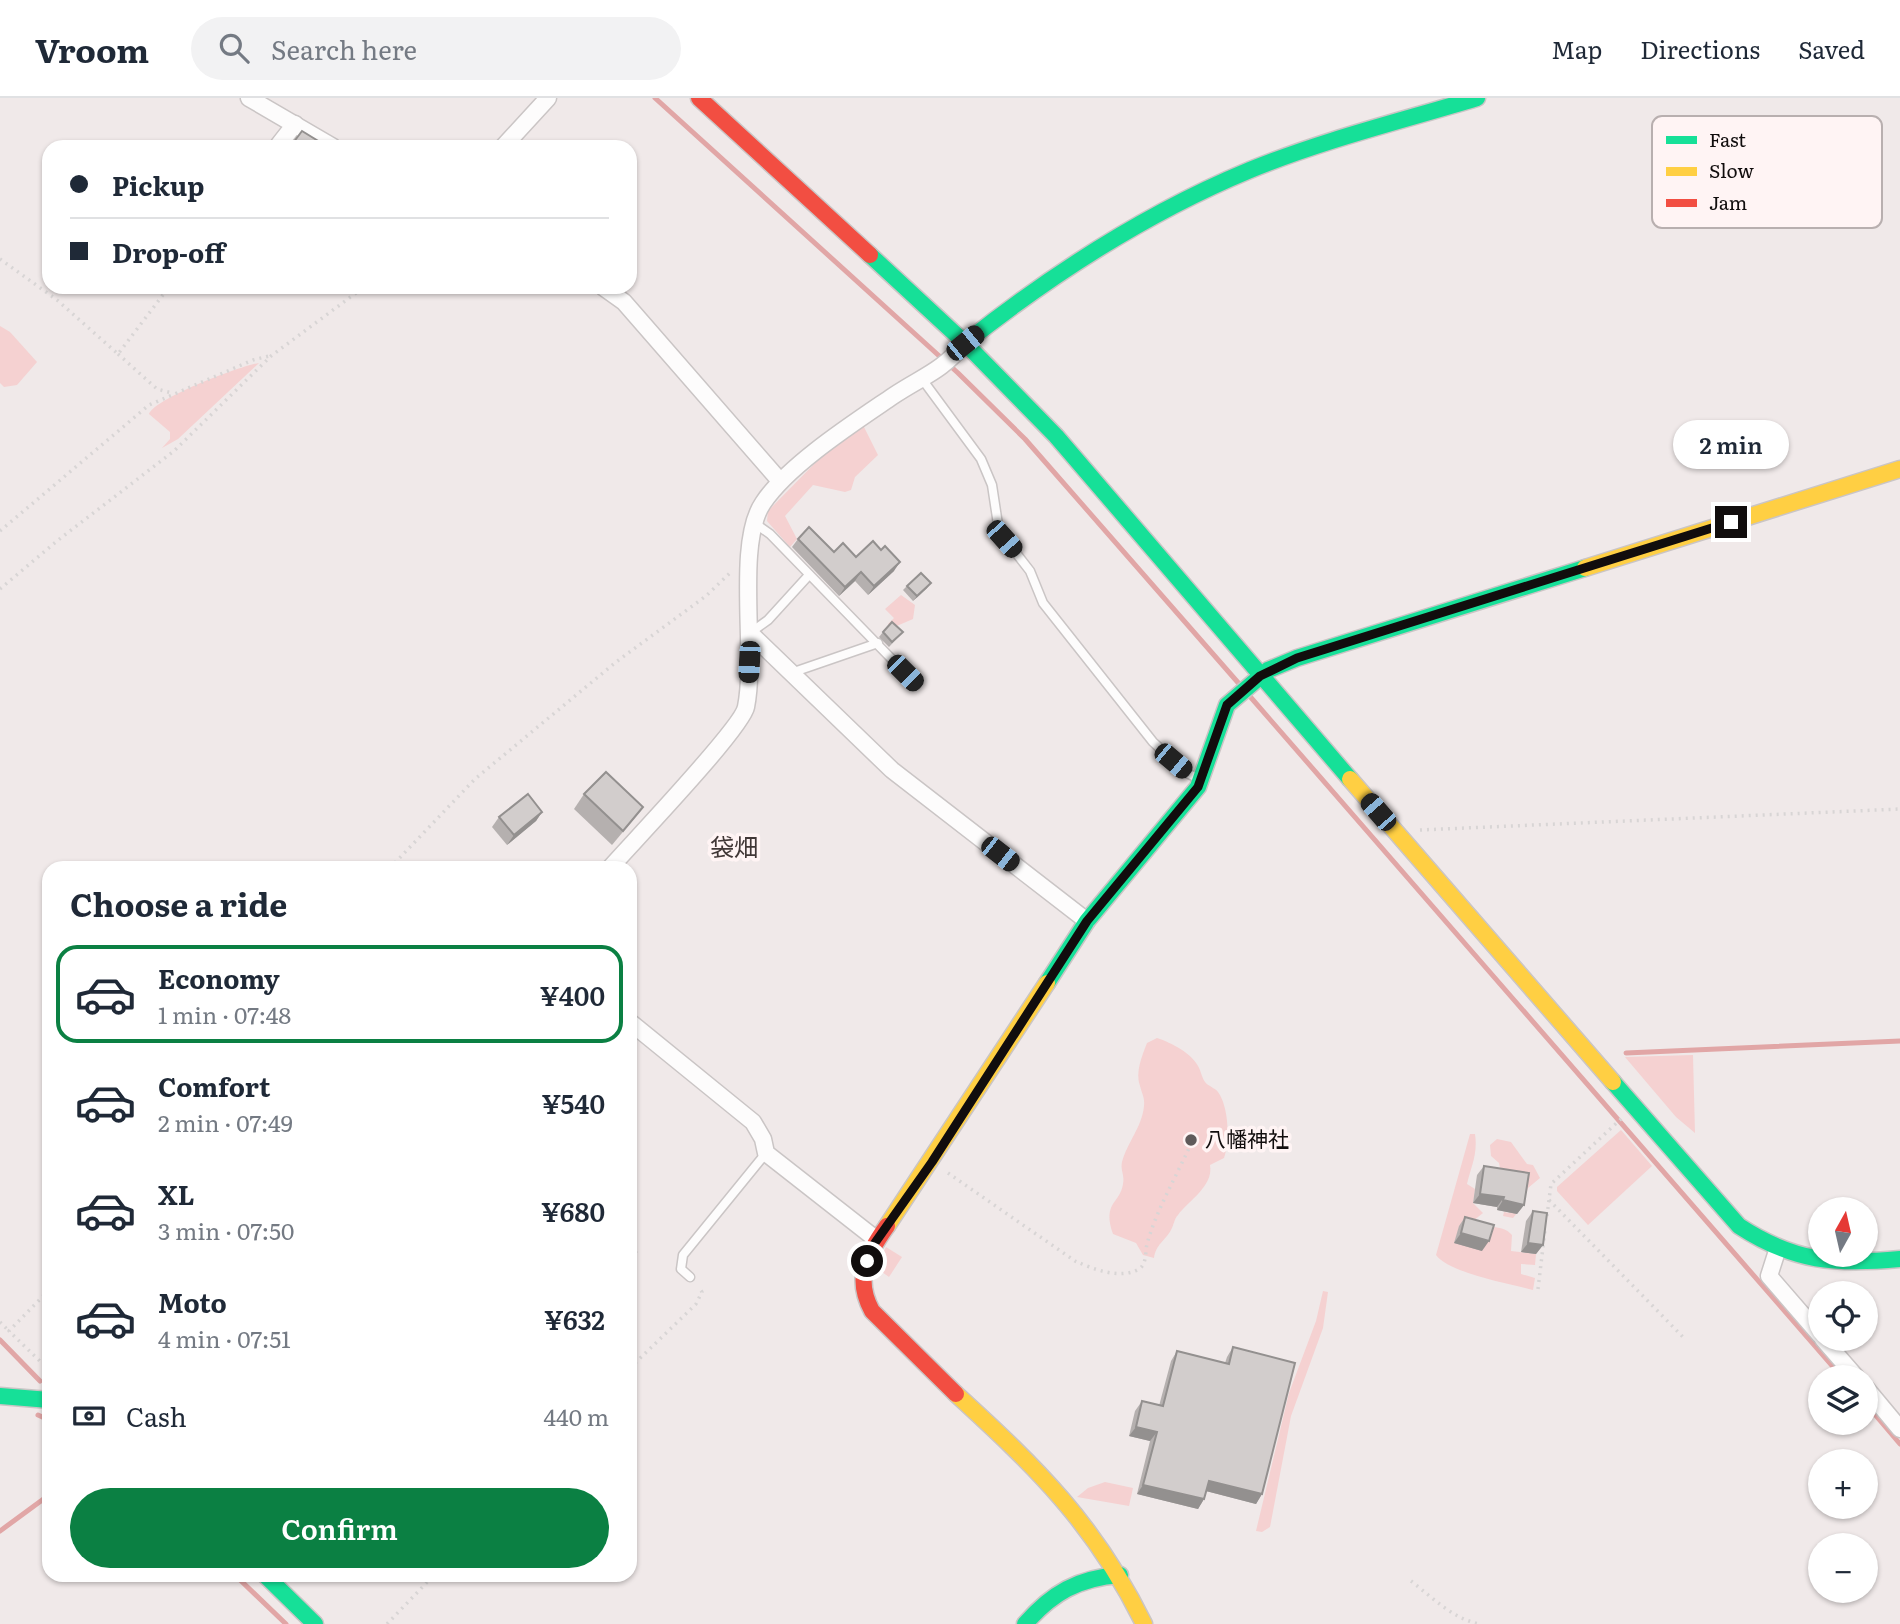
<!DOCTYPE html>
<meta charset="utf-8">
<style>
:root{--surface:#fff;--page:#f2f2f3;--text:#1f2937;--muted:#747a83;--line:#e0e1e3;--accent:#0b8043}
body{margin:0;font-family:Literata,"Noto Sans JP",serif;background:var(--page);color:var(--text);height:100vh;display:flex;flex-direction:column;font-size:26px;white-space:nowrap}
*{box-sizing:border-box;margin:0}
p{font-size:23px;color:var(--muted)}
.icon{flex:none;width:38px;height:38px;fill:none;stroke:currentColor;stroke-width:2;stroke-linecap:round;stroke-linejoin:round}
.map{position:relative;flex:1;overflow:hidden}
.panel{position:absolute;left:42px;top:763px;width:595px;height:721px;display:flex;flex-direction:column;background:var(--surface);border-radius:21px;box-shadow:0 2px 5px #0004}
.panel>*{flex:none}
.top-card{position:absolute;left:42px;top:42px;width:595px;height:154px;border-radius:21px;box-shadow:0 2px 5px #0004;display:grid;align-content:center;height:154px;padding:0 28px;background:var(--surface)}
.needle{width:46px;rotate:8deg}
.tools{position:absolute;left:1808px;top:1099px;display:grid;gap:14px}
.tools a{display:grid;place-items:center;width:70px;height:70px;border-radius:50%;background:var(--surface);box-shadow:0 2px 5px #0004;font-size:35px}
.end{position:absolute;width:32px;height:32px;margin:-16px;border:9px solid #110d0d;background:#fff;box-shadow:0 0 0 4px #fff}
.from{border-radius:50%}
.bubble{position:absolute;height:49px;border-radius:24px;background:var(--surface);box-shadow:0 2px 5px #0004;font-size:23px;font-weight:600;line-height:49px;text-align:center}
.car{position:absolute;width:21px;height:42px;margin:-21px -10px;border-radius:9px;box-shadow:0 0 5px 2px #0007;background:linear-gradient(#222 24%,#8ab4d8 0 40%,#222 0 76%,#8ab4d8 0 86%,#222 0)}
.top-card b{display:flex;align-items:center;gap:24px;height:66px;font-size:26px}
.top-card b+b{border-top:2px solid var(--line)}
.top-card i{width:18px;height:18px;background:var(--text)}
ul{padding:0;list-style:none}
li{display:flex;align-items:center;gap:21px;height:98px;margin:0 14px 10px;padding:0 14px;border:4px solid transparent;border-radius:21px}
li div{flex:1}
li b{display:block;font-size:26px}
li em{font-style:normal;font-weight:600}
li.current{border-color:var(--accent)}
li>.icon{width:63px;height:63px;stroke-width:1.5}
h2{padding:0 28px;font-size:32px;line-height:84px}
.pay{display:flex;align-items:center;gap:18px;height:77px;padding:0 28px;font-size:26px}
.pay p{margin-inline-start:auto}
.cta{display:flex;gap:14px;margin-top:auto;padding:14px 28px}
.cta a{flex:1;height:80px;border-radius:42px;background:var(--accent);color:#fff;font-size:28px;font-weight:600;line-height:80px;text-align:center}
header{display:flex;align-items:center;gap:42px;box-sizing:border-box;height:98px;padding:0 35px;background:var(--surface);border-bottom:2px solid var(--line)}
header strong{font-size:33px}
nav{display:flex;gap:38px;margin-inline-start:auto;font-size:24px}
.search{width:490px;height:63px;background:var(--page);display:flex;align-items:center;gap:18px;box-sizing:border-box;padding:0 24px;border-radius:38px;color:var(--muted);font-size:26px}
.map>svg:first-child{display:block}
.green{fill:#f5d1d1}
.lines{fill:none;stroke-linecap:round;stroke-linejoin:round}
.stream{stroke:#e1a6a6;stroke-width:5}
.lane-casing{stroke:#cac5c5;stroke-width:11}
.street-casing{stroke:#cac5c5;stroke-width:19}
.fast-casing{stroke:#cac5c5;stroke-width:19}
.slow-casing{stroke:#cac5c5;stroke-width:19}
.jam-casing{stroke:#cac5c5;stroke-width:19}
.path{stroke:#d8d5d5;stroke-width:3.5;stroke-dasharray:2 5;stroke-linecap:butt}
.lane{stroke:#fdfcfc;stroke-width:8}
.street{stroke:#fdfcfc;stroke-width:16}
.fast{stroke:#16e098;stroke-width:16}
.slow{stroke:#ffcf43;stroke-width:16}
.jam{stroke:#f24e42;stroke-width:16}
.wall{fill:#b5b0af}
.shaded-wall{fill:#93908f}
.building{fill:#d2cdcc;stroke:#93908f;stroke-width:2}
.route{stroke:#110d0d;stroke-width:9}
.poi-dot{fill:#5f5a5a;stroke:#fff4f4;stroke-width:2.5}
.labels{text-anchor:middle;stroke-width:7;stroke-linejoin:round;paint-order:stroke}
.poi-label{font-size:21px;fill:#110d0d;stroke:#fff4f4;text-anchor:start}
.quarter-label{font-size:24px;fill:#403736;stroke:#fff4f4}
.key{fill:#fff4f4;stroke:#b8afaf;stroke-width:2}
.key-label{font-size:19px;fill:#110d0d}
</style>
<header>
<strong>Vroom</strong>
<div class="search"><svg class="icon" aria-label="search" viewBox="0 0 24 24"><circle cx="10" cy="10" r="6"/><path d="M15 15l6 6"/></svg>Search here</div>
<nav><a>Map</a><a>Directions</a><a>Saved</a></nav>
</header>
<div class="map">
<svg width="1900" height="1526" viewBox="0 0 1900 1526">
<rect width="100%" height="100%" fill="#f0e9e9"/>
<g class="green">
<polygon points="0,228 10,234 37,264 17,287 4,289 0,285"/>
<path d="M259,265L178,341L162,350L170,341V334L149,316C156,300 240,268 259,265Z"/>
<polygon points="863,327 878,357 855,379 851,392 845,394 813,387 785,418 797,441 790,449 767,423 768,413 818,362"/>
<polygon points="901,497 915,507 913,521 892,530 888,526 894,520 885,511"/>
<path d="M1157,940C1172,945 1191,955 1198,968C1201,973 1202,980 1205,984C1208,988 1215,990 1218,994C1229,1009 1230,1044 1224,1060L1210,1067C1214,1088 1188,1103 1178,1117C1174,1121 1174,1127 1171,1132C1165,1143 1156,1146 1154,1160L1143,1157L1136,1145L1113,1136C1102,1104 1120,1106 1123,1086C1125,1078 1120,1071 1122,1064C1127,1045 1142,1029 1144,1008C1145,1000 1142,996 1140,988C1135,974 1142,958 1147,945Z"/>
<polygon points="1693,957 1695,1035 1676,1019 1625,959"/>
<polygon points="1621,1032 1652,1068 1588,1127 1557,1093 1557,1089"/>
<path d="M1470,1036H1475C1478,1056 1471,1069 1467,1086L1475,1091L1473,1105L1483,1115L1473,1123C1485,1132 1502,1125 1512,1137L1511,1153L1536,1156L1535,1167L1521,1166V1176L1535,1180L1533,1192C1511,1186 1449,1175 1436,1157Z"/>
<polygon points="1497,1041 1511,1044 1527,1066 1533,1067 1540,1080 1528,1090 1522,1109 1513,1120 1503,1118 1504,1114 1509,1115 1499,1065 1491,1058 1490,1047"/>
<polygon points="886,1149 902,1159 889,1179 875,1169"/>
<polygon points="1323,1193 1328,1194 1323,1230 1291,1318 1270,1429 1262,1434 1256,1433 1289,1295 1316,1223"/>
<polygon points="1105,1384 1133,1390 1129,1408 1077,1399 1088,1390"/>
</g>
<g class="lines">
<g class="stream">
<polyline points="655,0 958,275 1025,341 1241,588"/>
<polyline points="1247,595 1842,1279"/>
<polyline points="1626,955 1900,943"/>
<polyline points="0,1242 40,1283"/>
<polyline points="1866,1306 1900,1346"/>
<polyline points="38,1317 49,1322"/>
<polyline points="0,1433 49,1397"/>
<polyline points="235,1477 286,1526"/>
</g>
<defs>
<g id="lane">
<polyline points="922,281 981,361 992,387 999,433 1030,473 1043,505 1153,644 1187,675 1199,681"/>
<polyline points="753,424 770,436 915,585"/>
<polyline points="750,535 768,522 809,477"/>
<polyline points="791,575 878,545"/>
<polyline points="690,1179 681,1171 683,1157 766,1055"/>
</g>
<g id="street">
<polyline points="249,0 333,49"/>
<polyline points="277,49 295,26"/>
<polyline points="503,49 548,0"/>
<polyline points="603,189 624,204 780,383"/>
<polyline points="750,535 892,672 1087,823"/>
<path d="M610,770C632,745 742,630 746,609C757,555 735,446 763,405C788,367 855,324 893,298C923,278 941,274 965,245"/>
<polyline points="630,924 753,1024 763,1041 766,1055 877,1142"/>
<polyline points="1777,1153 1769,1178 1820,1237"/>
<polyline points="1823,1241 1856,1279"/>
<polyline points="1866,1290 1900,1331"/>
</g>
<g id="fast">
<polyline points="870,157 965,245 1056,338 1350,681"/>
<path d="M965,245C1052,176 1146,115 1250,72C1323,42 1401,23 1477,0"/>
<polyline points="1047,885 1087,823 1198,689 1227,607 1268,572 1297,560 1585,470"/>
<path d="M1613,984L1739,1128C1794,1164 1836,1167 1900,1161"/>
<polyline points="0,1298 49,1302"/>
<polyline points="265,1477 315,1526"/>
<path d="M1025,1526C1052,1495 1078,1480 1120,1477"/>
</g>
<g id="slow">
<polyline points="1585,470 1900,371"/>
<polyline points="1350,681 1613,984"/>
<polyline points="887,1128 1047,885"/>
<path d="M956,1296C1037,1370 1095,1426 1144,1526"/>
</g>
<g id="jam">
<polyline points="699,0 870,157"/>
<path d="M887,1128C867,1156 854,1180 872,1213L956,1296"/>
</g>
</defs>
<use href="#lane" class="lane-casing"/>
<use href="#street" class="street-casing"/>
<use href="#fast" class="fast-casing"/>
<use href="#slow" class="slow-casing"/>
<use href="#jam" class="jam-casing"/>
<g class="path">
<polyline points="0,161 57,202 118,256 169,189"/>
<polyline points="118,256 157,291 172,295"/>
<polyline points="0,433 149,307 253,262 269,258"/>
<polyline points="0,491 57,443 174,353 271,258 364,189"/>
<polyline points="1420,732 1900,711"/>
<polyline points="390,770 475,681 616,564 706,498 732,473"/>
<path d="M948,1075L1075,1163C1093,1171 1120,1182 1139,1171C1147,1166 1145,1154 1147,1146C1156,1113 1175,1081 1189,1050"/>
<polyline points="1549,1102 1683,1239"/>
<polyline points="1547,1118 1551,1086 1622,1020"/>
<polyline points="1538,1191 1545,1132"/>
<polyline points="49,1192 9,1233 49,1272"/>
<polyline points="0,1224 9,1233"/>
<polyline points="630,1270 696,1206 702,1194 698,1189"/>
<path d="M1411,1483C1433,1500 1452,1520 1479,1526"/>
<polyline points="387,1526 434,1477"/>
</g>
<use href="#lane" class="lane"/>
<use href="#street" class="street"/>
<use href="#fast" class="fast"/>
<use href="#slow" class="slow"/>
<use href="#jam" class="jam"/>
</g>
<g class="wall">
<polygon points="798,441 834,454 856,459 894,473 868,497 855,483 839,498 792,449"/>
<polygon points="907,488 927,490 913,503 903,492"/>
<polygon points="883,534 899,538 889,549 879,539"/>
<polygon points="584,696 643,709 632,723 612,747 574,711"/>
<polygon points="542,714 536,723 507,747 492,729 499,719"/>
<polygon points="1484,1068 1524,1107 1517,1116 1497,1112 1497,1109 1473,1105 1477,1077"/>
<polygon points="1533,1113 1543,1147 1536,1156 1521,1154 1526,1123"/>
<polygon points="1465,1119 1482,1153 1454,1145 1459,1128"/>
<polygon points="1233,1249 1262,1396 1256,1406 1206,1393 1204,1401 1198,1411 1137,1396 1150,1343 1129,1338 1135,1313 1142,1303 1159,1308 1171,1263 1177,1253 1225,1265 1227,1259"/>
</g>
<g class="shaded-wall">
<polygon points="900,464 894,473 868,497 874,488"/>
<polygon points="861,474 855,483 839,498 845,489"/>
<polygon points="931,485 927,490 913,503 917,498"/>
<polygon points="542,714 536,723 507,747 514,737"/>
<polygon points="1480,1096 1504,1099 1497,1109 1473,1105"/>
<polygon points="1503,1102 1524,1107 1517,1116 1497,1112"/>
<polygon points="1461,1135 1489,1143 1482,1153 1454,1145"/>
<polygon points="1528,1145 1543,1147 1536,1156 1521,1154"/>
<polygon points="1136,1329 1157,1334 1150,1343 1129,1338"/>
<polygon points="1209,1383 1262,1396 1256,1406 1202,1392"/>
<polygon points="1143,1387 1204,1401 1198,1411 1137,1396"/>
</g>
<g class="building">
<polygon points="302,33 328,49 283,49 293,45"/>
<polygon points="809,429 834,454 843,445 856,459 873,443 881,452 885,448 900,464 874,488 861,474 845,489 798,441"/>
<polygon points="921,475 931,485 917,498 907,488"/>
<polygon points="892,524 903,534 892,544 883,534"/>
<polygon points="606,674 643,709 623,733 584,696"/>
<polygon points="528,696 542,714 514,737 499,719"/>
<polygon points="1484,1068 1529,1075 1524,1107 1503,1102 1504,1099 1480,1096"/>
<polygon points="1533,1113 1547,1115 1543,1147 1528,1145"/>
<polygon points="1465,1119 1494,1127 1489,1143 1461,1135"/>
<polygon points="630,1149 636,1154 630,1160"/>
<polygon points="1233,1249 1295,1265 1262,1396 1209,1383 1204,1401 1143,1387 1157,1334 1136,1329 1142,1303 1163,1308 1177,1253 1229,1266"/>
</g>
<g class="lines">
<polyline class="route" points="867,1163 872,1149 932,1064 1087,823 1198,689 1227,607 1260,578 1297,560 1731,424"/>
</g>
<circle class="poi-dot" cx="1191" cy="1042" r="7"/>
<g class="labels">
<g class="poi-label">
<text x="1205" y="1049">八幡神社</text>
</g>
<g class="quarter-label">
<text x="734" y="758">袋畑</text>
</g>
</g>
<rect x="1652" y="18" width="230" height="112" rx="10" class="key"/>
<rect x="1666" y="38" width="31" height="8" fill="#16e098"/>
<rect x="1666" y="69" width="31" height="9" fill="#ffcf43"/>
<rect x="1666" y="101" width="31" height="8" fill="#f24e42"/>
<g class="key-label">
<text x="1709" y="49">Fast</text>
<text x="1709" y="80">Slow</text>
<text x="1709" y="112">Jam</text>
</g>
</svg>
<div class="tools">
<a><svg class="needle" viewBox="-14 -14 28 28"><path d="M0-13l5 13h-10z" fill="#e53935"/><path d="M0 13l5-13h-10z" fill="#747a83"/></svg></a>
<a><svg class="icon" aria-label="locate" viewBox="0 0 24 24"><circle cx="12" cy="12" r="6"/><path d="M12 2v4M12 18v4M2 12h4M18 12h4"/></svg></a>
<a><svg class="icon" aria-label="layers" viewBox="0 0 24 24"><path d="M12 4l9 5-9 5-9-5zM3 14l9 5 9-5"/></svg></a>
<a>+</a>
<a>−</a>
</div>
<i class="end from" style="left:867px;top:1163px"></i>
<i class="end" style="left:1731px;top:424px"></i>
<div class="bubble" style="left:1673px;top:322px;width:116px">2 min</div>
<i class="car" style="left:965px;top:245px;rotate:51deg"></i>
<i class="car" style="left:1004px;top:441px;rotate:138deg"></i>
<i class="car" style="left:749px;top:564px;rotate:183deg"></i>
<i class="car" style="left:905px;top:575px;rotate:135deg"></i>
<i class="car" style="left:1173px;top:663px;rotate:130deg"></i>
<i class="car" style="left:1378px;top:714px;rotate:319deg"></i>
<i class="car" style="left:1000px;top:756px;rotate:128deg"></i>
<div class="top-card">
<b><i class="from"></i>Pickup</b>
<b><i></i>Drop-off</b>
</div>
<section class="panel">
<h2>Choose a ride</h2>
<ul>
<li class="current"><svg class="icon" aria-label="car" viewBox="0 0 24 24"><path d="M5 17H2v-5l4-1 3-4h7l3 4 3 1v5h-3M9 17h6M6 11h13"/><circle cx="7" cy="17" r="2"/><circle cx="17" cy="17" r="2"/></svg><div><b>Economy</b><p>1 min · 07:48</p></div><em>¥400</em></li>
<li><svg class="icon" aria-label="car" viewBox="0 0 24 24"><path d="M5 17H2v-5l4-1 3-4h7l3 4 3 1v5h-3M9 17h6M6 11h13"/><circle cx="7" cy="17" r="2"/><circle cx="17" cy="17" r="2"/></svg><div><b>Comfort</b><p>2 min · 07:49</p></div><em>¥540</em></li>
<li><svg class="icon" aria-label="car" viewBox="0 0 24 24"><path d="M5 17H2v-5l4-1 3-4h7l3 4 3 1v5h-3M9 17h6M6 11h13"/><circle cx="7" cy="17" r="2"/><circle cx="17" cy="17" r="2"/></svg><div><b>XL</b><p>3 min · 07:50</p></div><em>¥680</em></li>
<li><svg class="icon" aria-label="car" viewBox="0 0 24 24"><path d="M5 17H2v-5l4-1 3-4h7l3 4 3 1v5h-3M9 17h6M6 11h13"/><circle cx="7" cy="17" r="2"/><circle cx="17" cy="17" r="2"/></svg><div><b>Moto</b><p>4 min · 07:51</p></div><em>¥632</em></li>
</ul>
<div class="pay"><svg class="icon" aria-label="cash" viewBox="0 0 24 24"><path d="M3 7h18v10H3z"/><circle cx="12" cy="12" r="2"/></svg>Cash<p>440 m</p></div>
<div class="cta"><a>Confirm</a></div>
</section>
</div>
